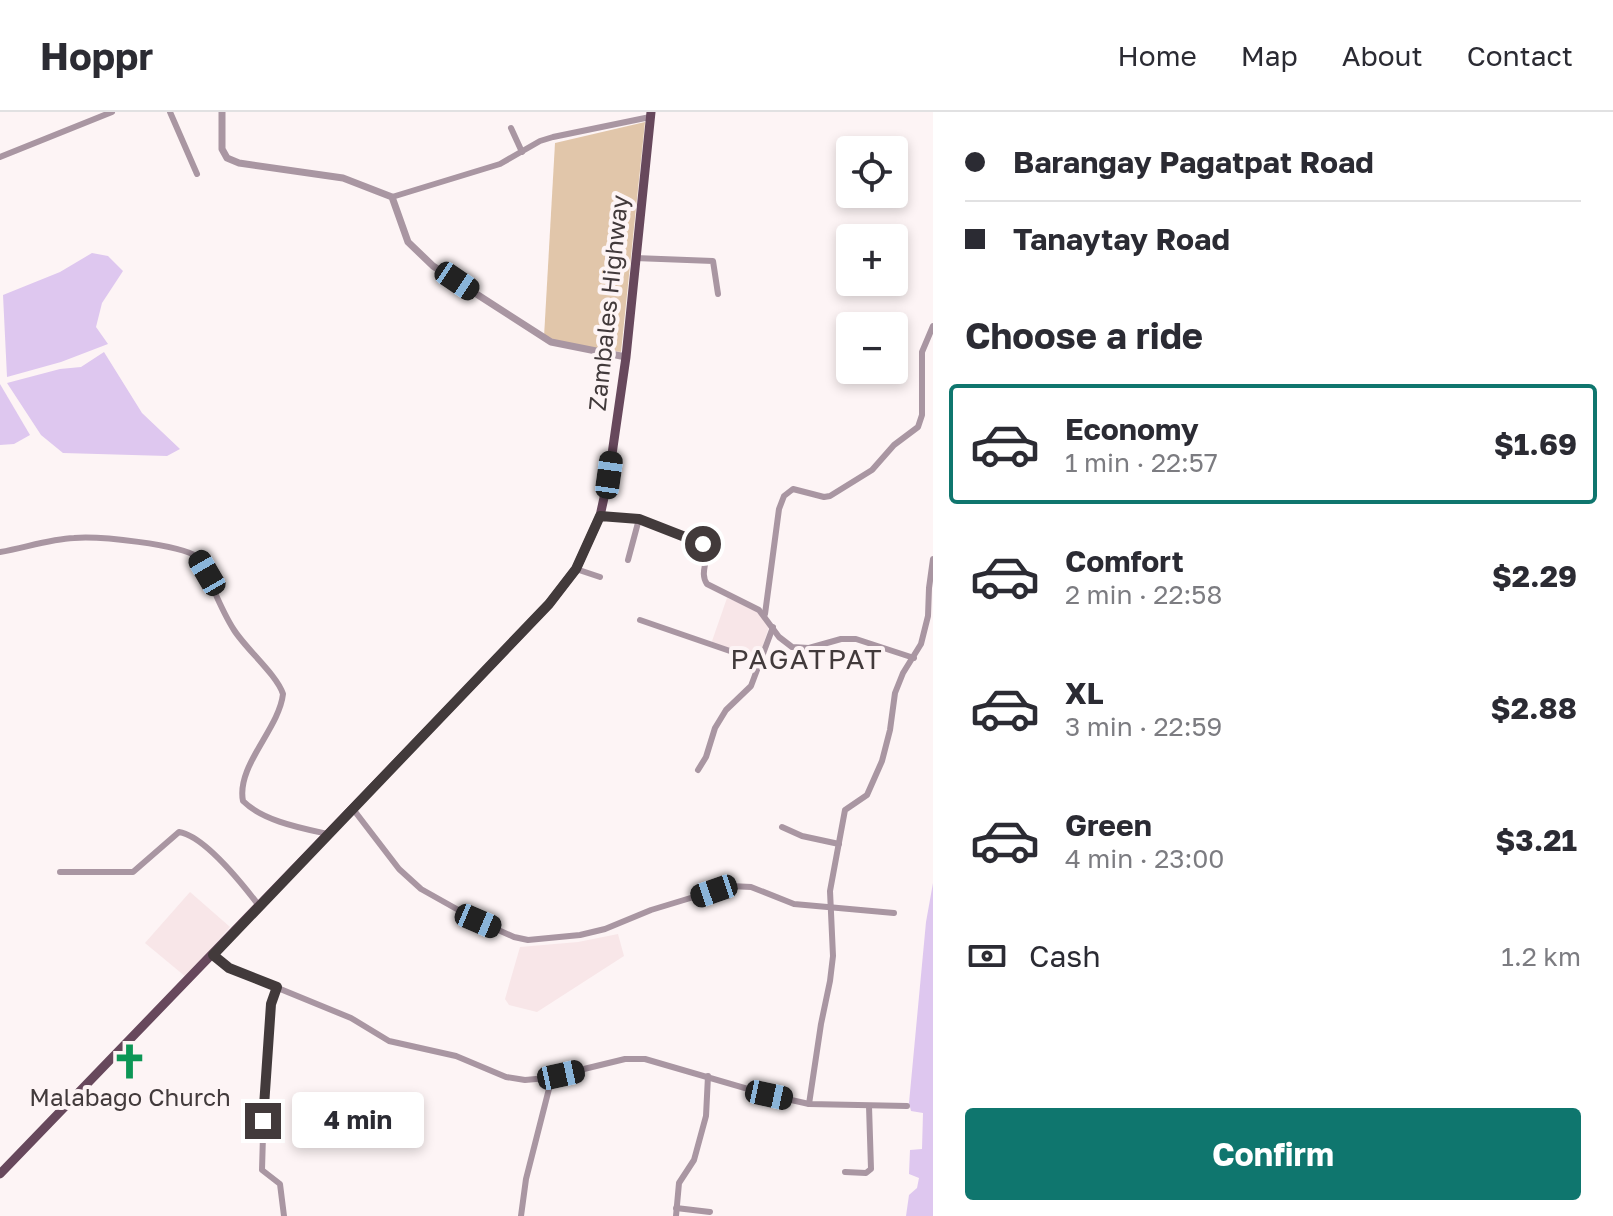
<!DOCTYPE html>
<meta charset="utf-8">
<style>
:root{--surface:#fff;--page:#f7f7f7;--text:#2b2b33;--muted:#7c7c81;--line:#e1e1e2;--accent:#0f766e}
body{margin:0;font-family:"Golos Text",sans-serif;background:var(--page);color:var(--text);height:100vh;display:flex;flex-direction:column;font-size:30px;white-space:nowrap}
*{box-sizing:border-box;margin:0}
p{font-size:26px;color:var(--muted)}
.icon{flex:none;width:44px;height:44px;fill:none;stroke:currentColor;stroke-width:2;stroke-linecap:round;stroke-linejoin:round}
.map{position:relative;flex:1;overflow:hidden}
.drawer{display:flex;flex-direction:column;background:var(--surface);width:680px}
.drawer>*{flex:none}
.top-card{display:grid;align-content:center;height:176px;padding:0 32px;background:var(--surface)}
.fabs{position:absolute;left:836px;top:24px;display:grid;gap:16px}
.fabs a{display:grid;place-items:center;width:72px;height:72px;border-radius:8px;background:var(--surface);box-shadow:0 4px 12px #0003;font-size:40px}
.end{position:absolute;width:36px;height:36px;margin:-18px;border:10px solid #423a3b;background:#fff;box-shadow:0 0 0 4px #fff}
.from{border-radius:50%}
.bubble{position:absolute;height:56px;border-radius:8px;background:var(--surface);box-shadow:0 4px 12px #0003;font-size:26px;font-weight:700;line-height:56px;text-align:center}
.car{position:absolute;width:24px;height:48px;margin:-24px -12px;border-radius:10px;box-shadow:0 0 6px 2px #0007;background:linear-gradient(#222 24%,#8ab4d8 0 40%,#222 0 76%,#8ab4d8 0 86%,#222 0)}
.top-card b{display:flex;align-items:center;gap:28px;height:76px;font-size:30px}
.top-card b+b{border-top:2px solid var(--line)}
.top-card i{width:20px;height:20px;background:var(--text)}
ul{padding:0;list-style:none}
li{display:flex;align-items:center;gap:24px;height:120px;margin:0 16px 12px;padding:0 16px;border:4px solid transparent;border-radius:8px}
li div{flex:1}
li b{display:block;font-size:30px}
li em{font-style:normal;font-weight:700}
li.selected{border-color:var(--accent)}
li>.icon{width:72px;height:72px;stroke-width:1.5}
h2{padding:0 32px;font-size:36px;line-height:96px}
.pay{display:flex;align-items:center;gap:20px;height:88px;padding:0 32px;font-size:30px}
.pay p{margin-inline-start:auto}
.button{display:flex;gap:16px;margin-top:auto;padding:16px 32px}
.button a{flex:1;height:92px;border-radius:8px;background:var(--accent);color:#fff;font-size:32px;font-weight:700;line-height:92px;text-align:center}
header{display:flex;align-items:center;gap:48px;box-sizing:border-box;height:112px;padding:0 40px;background:var(--surface);border-bottom:2px solid var(--line)}
header strong{font-size:38px}
nav{display:flex;gap:44px;margin-inline-start:auto;font-size:28px}
main{display:flex;flex:1;min-height:0}
.map>svg:first-child{display:block}
.built{fill:#f8e6e8}
.green{fill:#e1c6aa}
.water{fill:#dec7ef}
.lines{fill:none;stroke-linecap:round;stroke-linejoin:round}
.minor{stroke:#a996a2;stroke-width:6}
.tertiary{stroke:#a996a2;stroke-width:7}
.primary{stroke:#67485c;stroke-width:9}
.route{stroke:#423a3b;stroke-width:10}
.labels{text-anchor:middle;stroke-width:8;stroke-linejoin:round;paint-order:stroke}
.street-label{font-size:24px;fill:#423a3b;stroke:#fdf4f5}
.poi-label{font-size:24px;fill:#423a3b;stroke:#fdf4f5}
.quarter-label{font-size:28px;letter-spacing:2px;fill:#423a3b;stroke:#fdf4f5}
</style>
<header>
<strong>Hoppr</strong>
<nav><a>Home</a><a>Map</a><a>About</a><a>Contact</a></nav>
</header>
<main>
<div class="map">
<svg width="933" height="1104" viewBox="0 0 933 1104">
<rect width="100%" height="100%" fill="#fdf4f5"/>
<g class="built">
<polygon points="727,486 760,499 769,515 758,548 711,532"/>
<polygon points="190,780 230,815 186,865 145,831"/>
<polygon points="618,822 624,844 537,900 509,893 505,887 520,835 578,830"/>
</g>
<polygon class="green" points="645,10 621,240 575,234 544,225 555,31"/>
<g class="water">
<polygon points="92,141 108,144 123,159 102,191 96,215 108,232 61,250 7,265 3,183 60,160"/>
<polygon points="104,240 142,301 180,337 167,344 63,341 41,323 7,271 60,257 81,255"/>
<polygon points="0,272 30,323 14,332 0,333"/>
<polygon points="933,771 933,1104 906,1104 909,1083 917,1076 919,1066 909,1062 910,1038 922,1037 923,1001 911,999 909,991 926,810"/>
</g>
<g class="lines">
<g class="minor">
<polyline points="170,0 197,62"/>
<polyline points="511,16 522,40"/>
<polyline points="0,45 112,0"/>
<polyline points="392,85 500,52 540,29 553,25 650,5"/>
<polyline points="635,146 713,149 718,182"/>
<path d="M600,404L639,407L703,432C712,446 698,459 707,472L759,498L779,525L792,535L809,536L841,527H856L914,546"/>
<path d="M0,440C24,436 50,427 74,426C100,424 178,432 198,445C211,468 219,495 234,518C246,537 277,563 283,582C279,617 236,654 243,689C263,709 301,716 328,722"/>
<polyline points="628,448 639,407"/>
<polyline points="576,457 600,465"/>
<polyline points="765,502 779,397 784,384 793,377 824,385 830,384 872,358 894,333 918,315 922,303 922,240 933,214"/>
<polyline points="640,508 759,549"/>
<polyline points="698,658 706,645 715,616 726,598 751,574 773,515"/>
<polyline points="353,697 399,757 421,777 478,809 514,825 528,828 580,823 605,817 651,798 730,774 751,775 794,792 894,801"/>
<polyline points="782,715 802,724 839,732"/>
<path d="M60,760H133L179,720C205,724 244,774 260,795"/>
<polyline points="213,843 229,856 351,906 389,929 456,944 506,965 525,968 547,966 625,947 645,947 769,983 809,992 907,994"/>
<polyline points="277,875 271,892 264,988 262,1058 280,1072 284,1104"/>
<polyline points="809,992 821,912 830,869 833,844 830,779 845,698 867,683 882,649 890,618 895,581 903,561 921,532 928,504 929,476 933,447"/>
<polyline points="845,1060 866,1061 871,1057 869,994"/>
<polyline points="676,1096 710,1100"/>
<polyline points="521,1104 526,1067 552,965"/>
<polyline points="676,1104 679,1071 694,1048 706,1004 708,964"/>
</g>
<polyline class="tertiary" points="222,0 222,37 227,46 239,51 343,66 392,85 408,130 433,154 551,230 626,245"/>
<polyline class="primary" points="0,1062 462,583 549,492 576,457 600,404 609,363 626,245 651,0"/>
</g>
<g class="lines">
<polyline class="route" points="263,1009 271,892 277,875 229,856 213,843 549,492 576,457 600,404 639,407 703,432"/>
</g>
<defs>
<symbol id="church-bare" viewBox="-9 -9 18 18"><path d="M-1.2-6h2.4v3.5h3.3v2.4h-3.3V6h-2.4V-.1h-3.3v-2.4h3.3Z" fill="#0c9656" stroke="#fdf4f5" stroke-width="2.5" paint-order="stroke"/></symbol>
</defs>
<g fill-rule="evenodd">
<use href="#church-bare" x="104" y="924" width="51" height="51"/>
</g>
<g class="labels">
<g class="street-label">
<text transform="translate(609 191) rotate(-84)" y="8">Zambales Highway</text>
</g>
<g class="poi-label">
<text x="130" y="994">Malabago Church</text>
</g>
<g class="quarter-label">
<text x="807" y="557">PAGATPAT</text>
</g>
</g>
</svg>
<div class="fabs">
<a><svg class="icon" aria-label="locate" viewBox="0 0 24 24"><circle cx="12" cy="12" r="6"/><path d="M12 2v4M12 18v4M2 12h4M18 12h4"/></svg></a>
<a>+</a>
<a>−</a>
</div>
<i class="end from" style="left:703px;top:432px"></i>
<i class="end" style="left:263px;top:1009px"></i>
<div class="bubble" style="left:292px;top:980px;width:132px">4 min</div>
<i class="car" style="left:457px;top:169px;rotate:124deg"></i>
<i class="car" style="left:609px;top:363px;rotate:8deg"></i>
<i class="car" style="left:207px;top:461px;rotate:330deg"></i>
<i class="car" style="left:714px;top:779px;rotate:251deg"></i>
<i class="car" style="left:478px;top:809px;rotate:113deg"></i>
<i class="car" style="left:561px;top:963px;rotate:78deg"></i>
<i class="car" style="left:769px;top:983px;rotate:102deg"></i>
</div>
<section class="drawer">
<div class="top-card">
<b><i class="from"></i>Barangay Pagatpat Road</b>
<b><i></i>Tanaytay Road</b>
</div>
<h2>Choose a ride</h2>
<ul>
<li class="selected"><svg class="icon" aria-label="car" viewBox="0 0 24 24"><path d="M5 17H2v-5l4-1 3-4h7l3 4 3 1v5h-3M9 17h6M6 11h13"/><circle cx="7" cy="17" r="2"/><circle cx="17" cy="17" r="2"/></svg><div><b>Economy</b><p>1 min · 22:57</p></div><em>$1.69</em></li>
<li><svg class="icon" aria-label="car" viewBox="0 0 24 24"><path d="M5 17H2v-5l4-1 3-4h7l3 4 3 1v5h-3M9 17h6M6 11h13"/><circle cx="7" cy="17" r="2"/><circle cx="17" cy="17" r="2"/></svg><div><b>Comfort</b><p>2 min · 22:58</p></div><em>$2.29</em></li>
<li><svg class="icon" aria-label="car" viewBox="0 0 24 24"><path d="M5 17H2v-5l4-1 3-4h7l3 4 3 1v5h-3M9 17h6M6 11h13"/><circle cx="7" cy="17" r="2"/><circle cx="17" cy="17" r="2"/></svg><div><b>XL</b><p>3 min · 22:59</p></div><em>$2.88</em></li>
<li><svg class="icon" aria-label="car" viewBox="0 0 24 24"><path d="M5 17H2v-5l4-1 3-4h7l3 4 3 1v5h-3M9 17h6M6 11h13"/><circle cx="7" cy="17" r="2"/><circle cx="17" cy="17" r="2"/></svg><div><b>Green</b><p>4 min · 23:00</p></div><em>$3.21</em></li>
</ul>
<div class="pay"><svg class="icon" aria-label="cash" viewBox="0 0 24 24"><path d="M3 7h18v10H3z"/><circle cx="12" cy="12" r="2"/></svg>Cash<p>1.2 km</p></div>
<div class="button"><a>Confirm</a></div>
</section>
</main>
